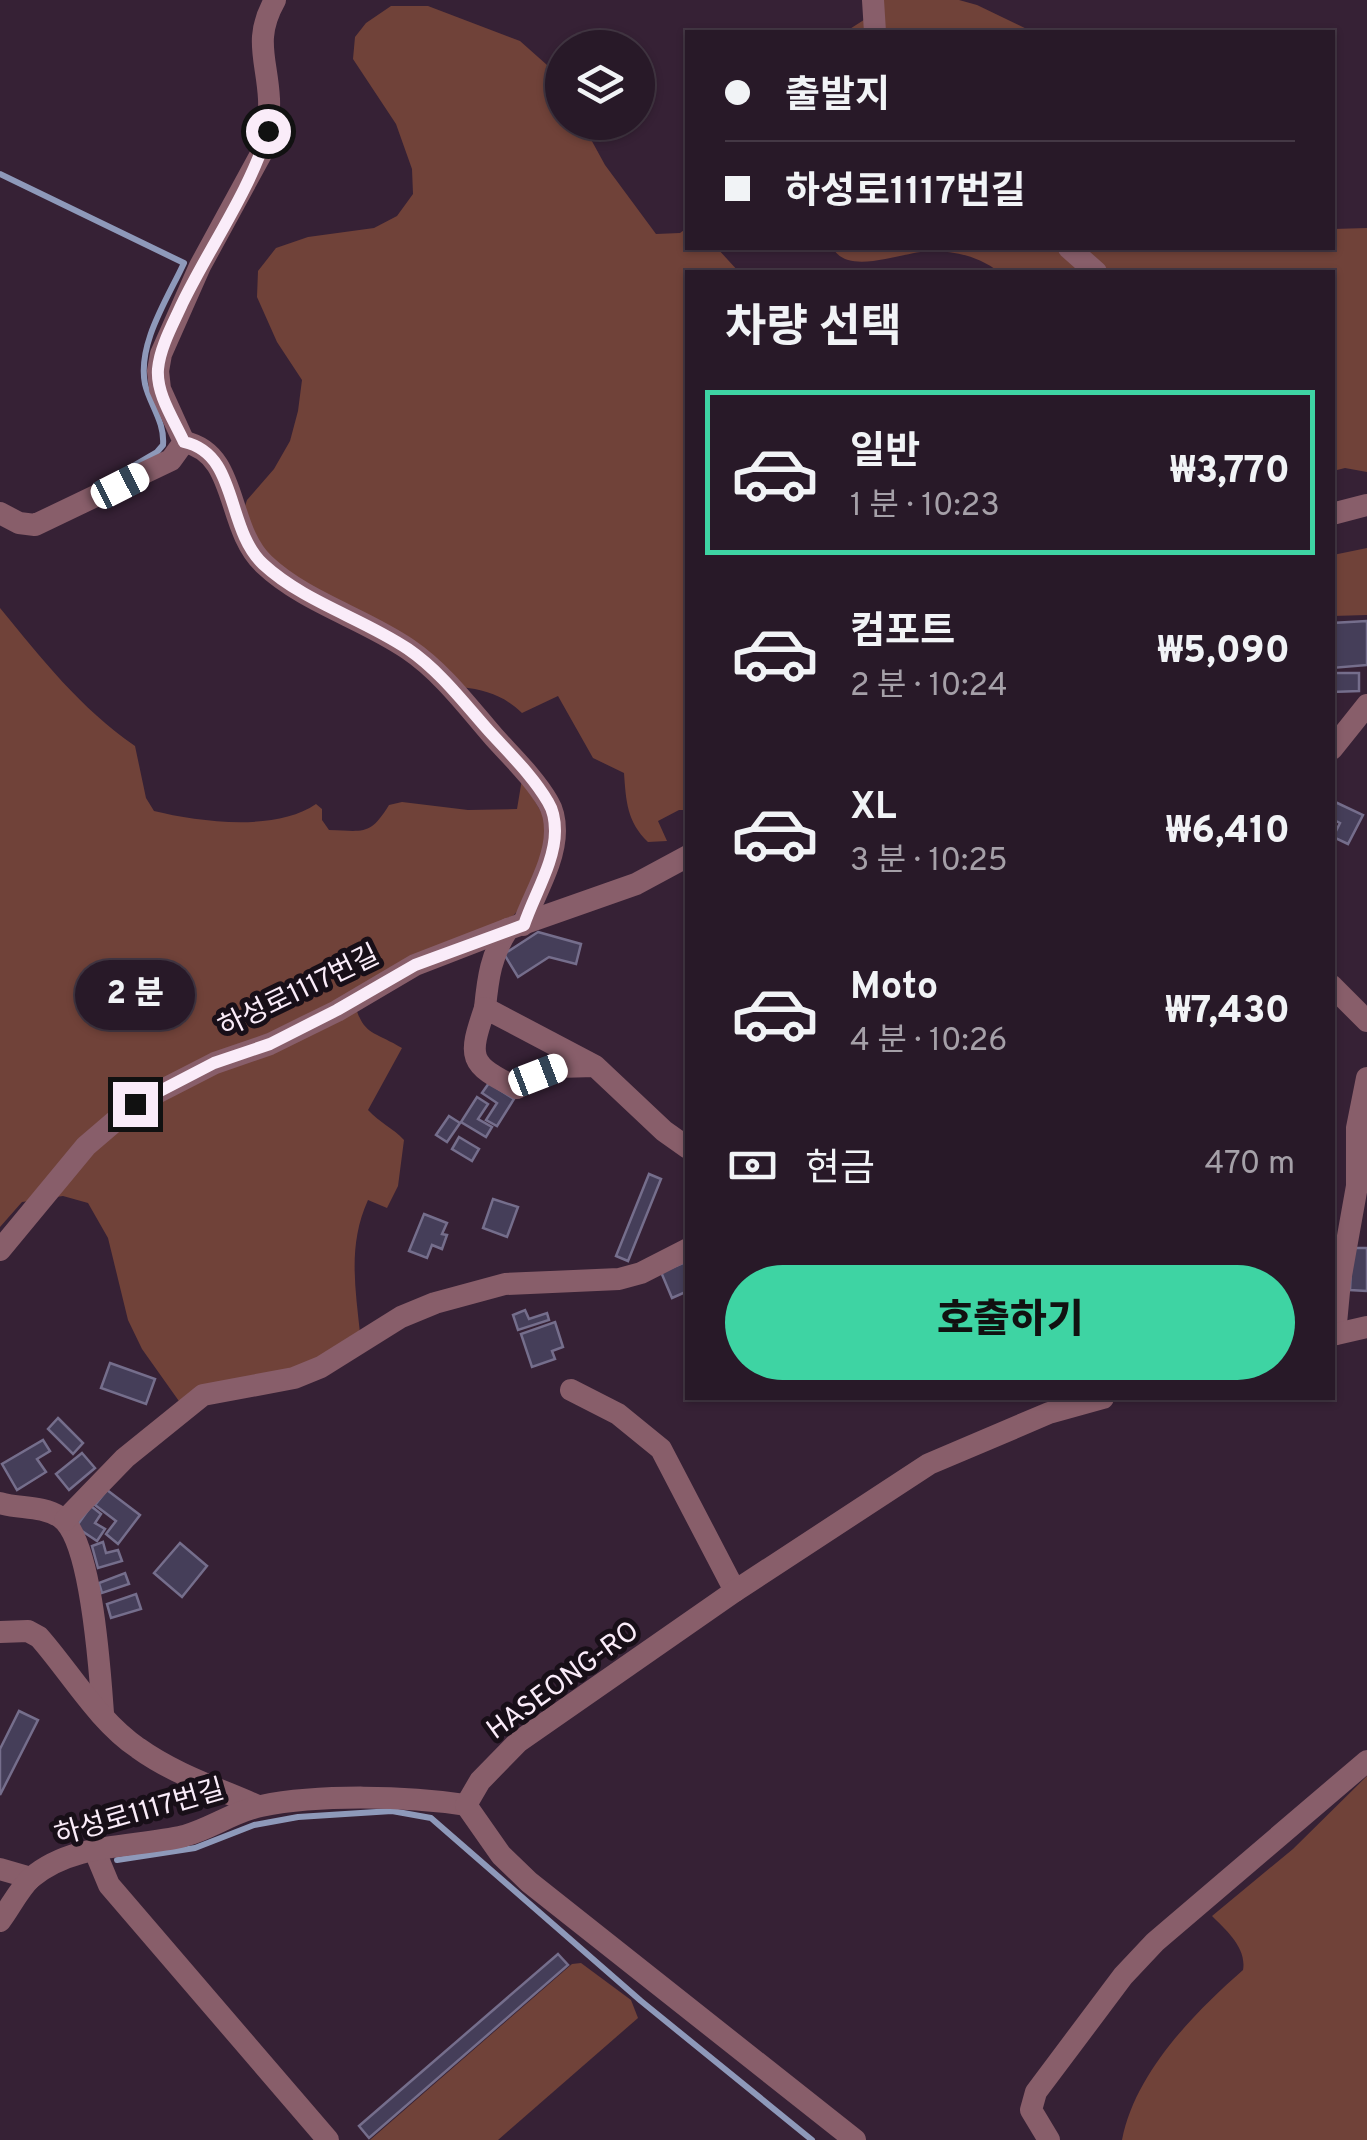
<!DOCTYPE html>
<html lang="ko">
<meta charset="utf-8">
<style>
:root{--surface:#281928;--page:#342634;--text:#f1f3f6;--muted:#a5a0a8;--line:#443845;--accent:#3ed4a3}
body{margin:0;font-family:Overpass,"Noto Sans KR",sans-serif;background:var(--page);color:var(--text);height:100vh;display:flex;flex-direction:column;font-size:38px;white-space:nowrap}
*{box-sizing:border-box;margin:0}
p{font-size:32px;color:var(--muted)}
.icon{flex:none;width:55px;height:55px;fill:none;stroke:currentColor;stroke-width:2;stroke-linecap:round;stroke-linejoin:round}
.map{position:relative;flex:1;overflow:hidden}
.side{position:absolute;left:685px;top:270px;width:650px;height:1130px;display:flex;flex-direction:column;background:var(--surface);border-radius:0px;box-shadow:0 2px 8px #0004,0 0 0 2px var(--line)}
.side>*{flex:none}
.guide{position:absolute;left:685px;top:30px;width:650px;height:220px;border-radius:0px;box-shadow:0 2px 8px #0004,0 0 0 2px var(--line);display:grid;align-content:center;height:220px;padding:0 40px;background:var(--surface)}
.controls{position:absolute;left:545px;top:30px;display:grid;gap:20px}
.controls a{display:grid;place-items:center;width:110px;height:110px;border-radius:50%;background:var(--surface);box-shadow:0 2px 8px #0004,0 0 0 2px var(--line);font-size:50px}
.end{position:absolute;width:45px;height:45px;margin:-22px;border:12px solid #faecf9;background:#111;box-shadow:0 0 0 5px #111}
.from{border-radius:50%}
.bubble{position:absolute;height:70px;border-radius:35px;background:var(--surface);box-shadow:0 2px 8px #0004,0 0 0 2px var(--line);font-size:32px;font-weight:800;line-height:70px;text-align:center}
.car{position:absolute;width:30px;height:60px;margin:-30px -15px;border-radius:12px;box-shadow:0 0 8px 2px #0007;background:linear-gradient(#fff 24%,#345 0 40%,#fff 0 76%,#345 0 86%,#fff 0)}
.guide b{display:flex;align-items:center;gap:35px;height:95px;font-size:38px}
.guide b+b{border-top:2px solid var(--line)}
.guide i{width:25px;height:25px;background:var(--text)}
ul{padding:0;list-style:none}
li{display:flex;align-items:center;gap:30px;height:165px;margin:0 20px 15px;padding:0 20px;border:5px solid transparent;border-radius:0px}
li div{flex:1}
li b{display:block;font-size:38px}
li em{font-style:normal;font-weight:800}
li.selected{border-color:var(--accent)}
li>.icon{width:90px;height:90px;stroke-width:1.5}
h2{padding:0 40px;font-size:45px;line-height:120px}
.pay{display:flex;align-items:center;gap:25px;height:110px;padding:0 40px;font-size:38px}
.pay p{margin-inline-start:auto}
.primary-button{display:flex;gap:20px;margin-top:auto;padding:20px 40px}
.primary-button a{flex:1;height:115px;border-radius:60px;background:var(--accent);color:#111;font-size:40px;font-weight:800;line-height:115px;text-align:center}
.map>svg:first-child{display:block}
.green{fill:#704239}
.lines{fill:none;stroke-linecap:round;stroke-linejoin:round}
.stream{stroke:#8e99ba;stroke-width:6}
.building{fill:#453e59;stroke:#756e8c;stroke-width:2.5}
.minor{stroke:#885e6a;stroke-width:22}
.route{stroke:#faecf9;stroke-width:12}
.labels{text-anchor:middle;stroke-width:10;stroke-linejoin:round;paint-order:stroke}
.street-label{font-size:28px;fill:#faecf9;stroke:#180f18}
</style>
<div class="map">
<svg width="1367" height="2140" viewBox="0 0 1367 2140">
<rect width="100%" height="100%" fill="#362135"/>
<g class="green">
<polygon points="879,0 959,0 977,5 1033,32 845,32 867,18"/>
<path d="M391,6H428L520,41L547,65L562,90V122L582,123L605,165L656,234L680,233L687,228L688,248H717L739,272H688V810H679L658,821L667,841L648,842C627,822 626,801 624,773L593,758L558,696L522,713C503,695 486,690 461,687L285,573L262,553L242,515L247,500L274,469L290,441L298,411L302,380L277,342L257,297L258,271L276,248L308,237L374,228L397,216L413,194L412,169L396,124L353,59L355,37L366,23Z"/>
<path d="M1367,228V472L1345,468L1333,471L1332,272H999C980,257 956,251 931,251C904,251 848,277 833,248H1332L1333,229Z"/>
<polygon points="1367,548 1367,615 1333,616 1333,555"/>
<path d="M0,608C42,659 80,708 135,746L146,798L154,811C199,822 276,832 316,804L322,809V820L329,830C364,831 370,836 389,805L402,802L468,810L517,809L522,779L551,829L522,905L514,915L352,995C363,1037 370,1029 402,1048L368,1110C380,1123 393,1128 404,1140L398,1186L387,1208L368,1200C348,1244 355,1286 360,1333L311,1364L181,1404L142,1349L128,1320L108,1238L88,1203L63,1196L22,1202L0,1227Z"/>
<path d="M1367,1776V2140H1122C1135,2073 1193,2014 1243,1970C1247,1948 1226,1930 1212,1916L1293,1849Z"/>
<polygon points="581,1963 631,2000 638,2018 498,2140 370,2140 572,1964"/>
</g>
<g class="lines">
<g class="stream">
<path d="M0,174L184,263C168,298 137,344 145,384C150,405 165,422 163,445L157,452L133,466"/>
<polyline points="117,1860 195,1848 254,1825 298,1817 392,1811 431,1818 641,2001 812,2140"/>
</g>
</g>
<g class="building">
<polygon points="1367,621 1367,665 1332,668 1332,623"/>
<polygon points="1332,673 1359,673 1359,691 1332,692"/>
<polygon points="1333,801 1363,815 1348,844 1333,837 1340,823 1332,819"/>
<polygon points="538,932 581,944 576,964 549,957 518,977 504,954"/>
<polygon points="489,1083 514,1099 497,1126 486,1120 497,1103 482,1093"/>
<polygon points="477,1097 488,1104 478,1119 492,1127 486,1137 461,1122"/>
<polygon points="449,1116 460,1123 447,1142 436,1135"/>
<polygon points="459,1137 479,1149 472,1161 452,1149"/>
<polygon points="649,1174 661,1179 628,1261 616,1256"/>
<polygon points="493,1199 518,1207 507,1237 483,1228"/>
<polygon points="424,1214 447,1223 442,1234 447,1235 442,1249 432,1245 427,1258 409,1251"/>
<polygon points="1352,1248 1367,1248 1367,1291 1350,1290"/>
<polygon points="688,1261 688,1291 672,1298 661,1272"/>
<polygon points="525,1310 529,1319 547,1313 549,1320 518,1330 513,1315"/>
<polygon points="555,1322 563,1347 552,1351 555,1359 532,1367 521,1334"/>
<polygon points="110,1363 155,1379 146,1404 101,1388"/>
<polygon points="58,1418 83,1443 73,1454 48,1429"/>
<polygon points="43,1440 50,1451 37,1459 46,1472 17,1490 2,1464"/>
<polygon points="82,1453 95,1468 69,1490 56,1474"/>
<polygon points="107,1490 140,1515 118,1544 106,1534 116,1521 95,1505"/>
<polygon points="91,1506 101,1514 95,1523 105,1529 97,1541 76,1527"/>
<polygon points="103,1542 106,1553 118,1550 122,1561 98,1568 92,1546"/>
<polygon points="180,1543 207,1566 182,1597 154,1573"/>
<polygon points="125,1573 129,1584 102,1593 99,1583"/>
<polygon points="136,1594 141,1609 111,1618 107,1604"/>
<polygon points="19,1711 38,1720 0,1795 0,1749"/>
<polygon points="558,1954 568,1965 369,2138 359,2126"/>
</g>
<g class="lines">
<g class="minor">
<polyline points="873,0 875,32"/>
<polyline points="1069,248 1096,272"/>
<path d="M184,442C239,453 225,527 264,564C304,602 363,618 408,649C442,672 468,707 494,737C512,757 534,778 548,802C553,810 555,821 555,831C555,862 534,895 523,925"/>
<path d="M0,513L19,523L35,525L171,460L184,442L160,389L158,371L161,354L200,266L261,154C266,136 270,118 269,99C267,59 253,39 275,0"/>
<polyline points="1332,514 1367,505"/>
<polyline points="1332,749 1367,705"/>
<polyline points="1332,986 1367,1021"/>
<path d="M485,1008C488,977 491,955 508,929L636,884L688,856"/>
<path d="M595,1066L485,1008C468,1058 468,1064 517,1088L557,1067L595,1066L664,1131L688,1148"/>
<polyline points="0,1250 86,1146 135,1104 215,1063 270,1044 337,1011 415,965 508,929"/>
<polyline points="1335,1334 1340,1281 1357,1186 1357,1128 1367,1078"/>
<polyline points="1332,1335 1367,1327"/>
<polyline points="571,1390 618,1414 661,1449 735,1591"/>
<path d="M0,1503C20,1509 41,1505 60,1517C92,1539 100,1674 103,1713"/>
<polyline points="65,1520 125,1458 203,1395 294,1378 321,1367 401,1317 435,1303 505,1284 619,1279 641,1273 688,1249"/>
<path d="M0,1632L28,1631L39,1637C70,1672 98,1721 138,1748C174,1774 217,1788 258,1806"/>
<polyline points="94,1849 109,1885 328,2140"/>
<polyline points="0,1869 31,1878"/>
<path d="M0,1921C10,1908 19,1889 31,1878C73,1842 134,1848 184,1836C210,1829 235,1811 261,1806C320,1794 407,1796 466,1805"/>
<polyline points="855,2140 529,1882 501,1855 466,1805 480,1781 518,1742 735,1591 929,1464 1049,1413 1103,1398"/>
<polyline points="1049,2140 1031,2110 1036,2092 1123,1976 1155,1942 1367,1761"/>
</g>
</g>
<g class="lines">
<path class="route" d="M135,1104L214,1063L270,1044L337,1010L415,965L524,925C534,895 555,862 555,831C555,821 553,810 548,802C533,776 509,753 489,731C464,703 440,671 408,649C362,618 304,602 263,564C225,528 239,454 184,442C174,420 156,394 158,369C160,347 173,324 182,304C210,246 249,193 268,131"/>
</g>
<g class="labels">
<g class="street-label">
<text transform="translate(298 990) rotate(-26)" y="10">하성로1117번길</text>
<text transform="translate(562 1679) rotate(-36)" y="10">HASEONG-RO</text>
<text transform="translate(139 1811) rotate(-16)" y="10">하성로1117번길</text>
</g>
</g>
</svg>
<div class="controls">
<a><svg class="icon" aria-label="layers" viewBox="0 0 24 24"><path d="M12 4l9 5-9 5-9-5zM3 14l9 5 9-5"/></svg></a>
</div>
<i class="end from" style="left:268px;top:131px"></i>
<i class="end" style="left:135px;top:1104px"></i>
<div class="bubble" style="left:75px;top:960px;width:120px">2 분</div>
<i class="car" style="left:120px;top:486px;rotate:63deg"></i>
<i class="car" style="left:538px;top:1075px;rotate:69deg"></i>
<div class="guide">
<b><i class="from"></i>출발지</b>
<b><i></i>하성로1117번길</b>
</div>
<section class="side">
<h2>차량 선택</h2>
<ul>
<li class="selected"><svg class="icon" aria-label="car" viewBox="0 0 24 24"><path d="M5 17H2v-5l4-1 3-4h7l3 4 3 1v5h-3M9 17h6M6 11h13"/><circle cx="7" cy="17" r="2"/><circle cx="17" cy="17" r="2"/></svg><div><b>일반</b><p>1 분 · 10:23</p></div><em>₩3,770</em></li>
<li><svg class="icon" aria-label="car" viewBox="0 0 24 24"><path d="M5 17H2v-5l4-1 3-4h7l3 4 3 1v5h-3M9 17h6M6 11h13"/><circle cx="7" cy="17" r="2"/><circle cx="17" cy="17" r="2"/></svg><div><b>컴포트</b><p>2 분 · 10:24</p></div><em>₩5,090</em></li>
<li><svg class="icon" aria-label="car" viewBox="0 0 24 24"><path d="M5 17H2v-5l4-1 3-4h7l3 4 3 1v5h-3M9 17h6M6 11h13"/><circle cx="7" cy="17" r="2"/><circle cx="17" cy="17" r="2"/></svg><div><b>XL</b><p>3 분 · 10:25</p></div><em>₩6,410</em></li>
<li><svg class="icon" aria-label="car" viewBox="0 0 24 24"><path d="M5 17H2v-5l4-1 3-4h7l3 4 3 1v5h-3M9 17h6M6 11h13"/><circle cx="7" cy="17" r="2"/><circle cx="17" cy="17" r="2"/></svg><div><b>Moto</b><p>4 분 · 10:26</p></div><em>₩7,430</em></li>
</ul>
<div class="pay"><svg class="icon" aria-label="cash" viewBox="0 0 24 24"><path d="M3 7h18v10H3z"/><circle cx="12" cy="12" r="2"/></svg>현금<p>470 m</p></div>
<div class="primary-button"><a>호출하기</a></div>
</section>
</div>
